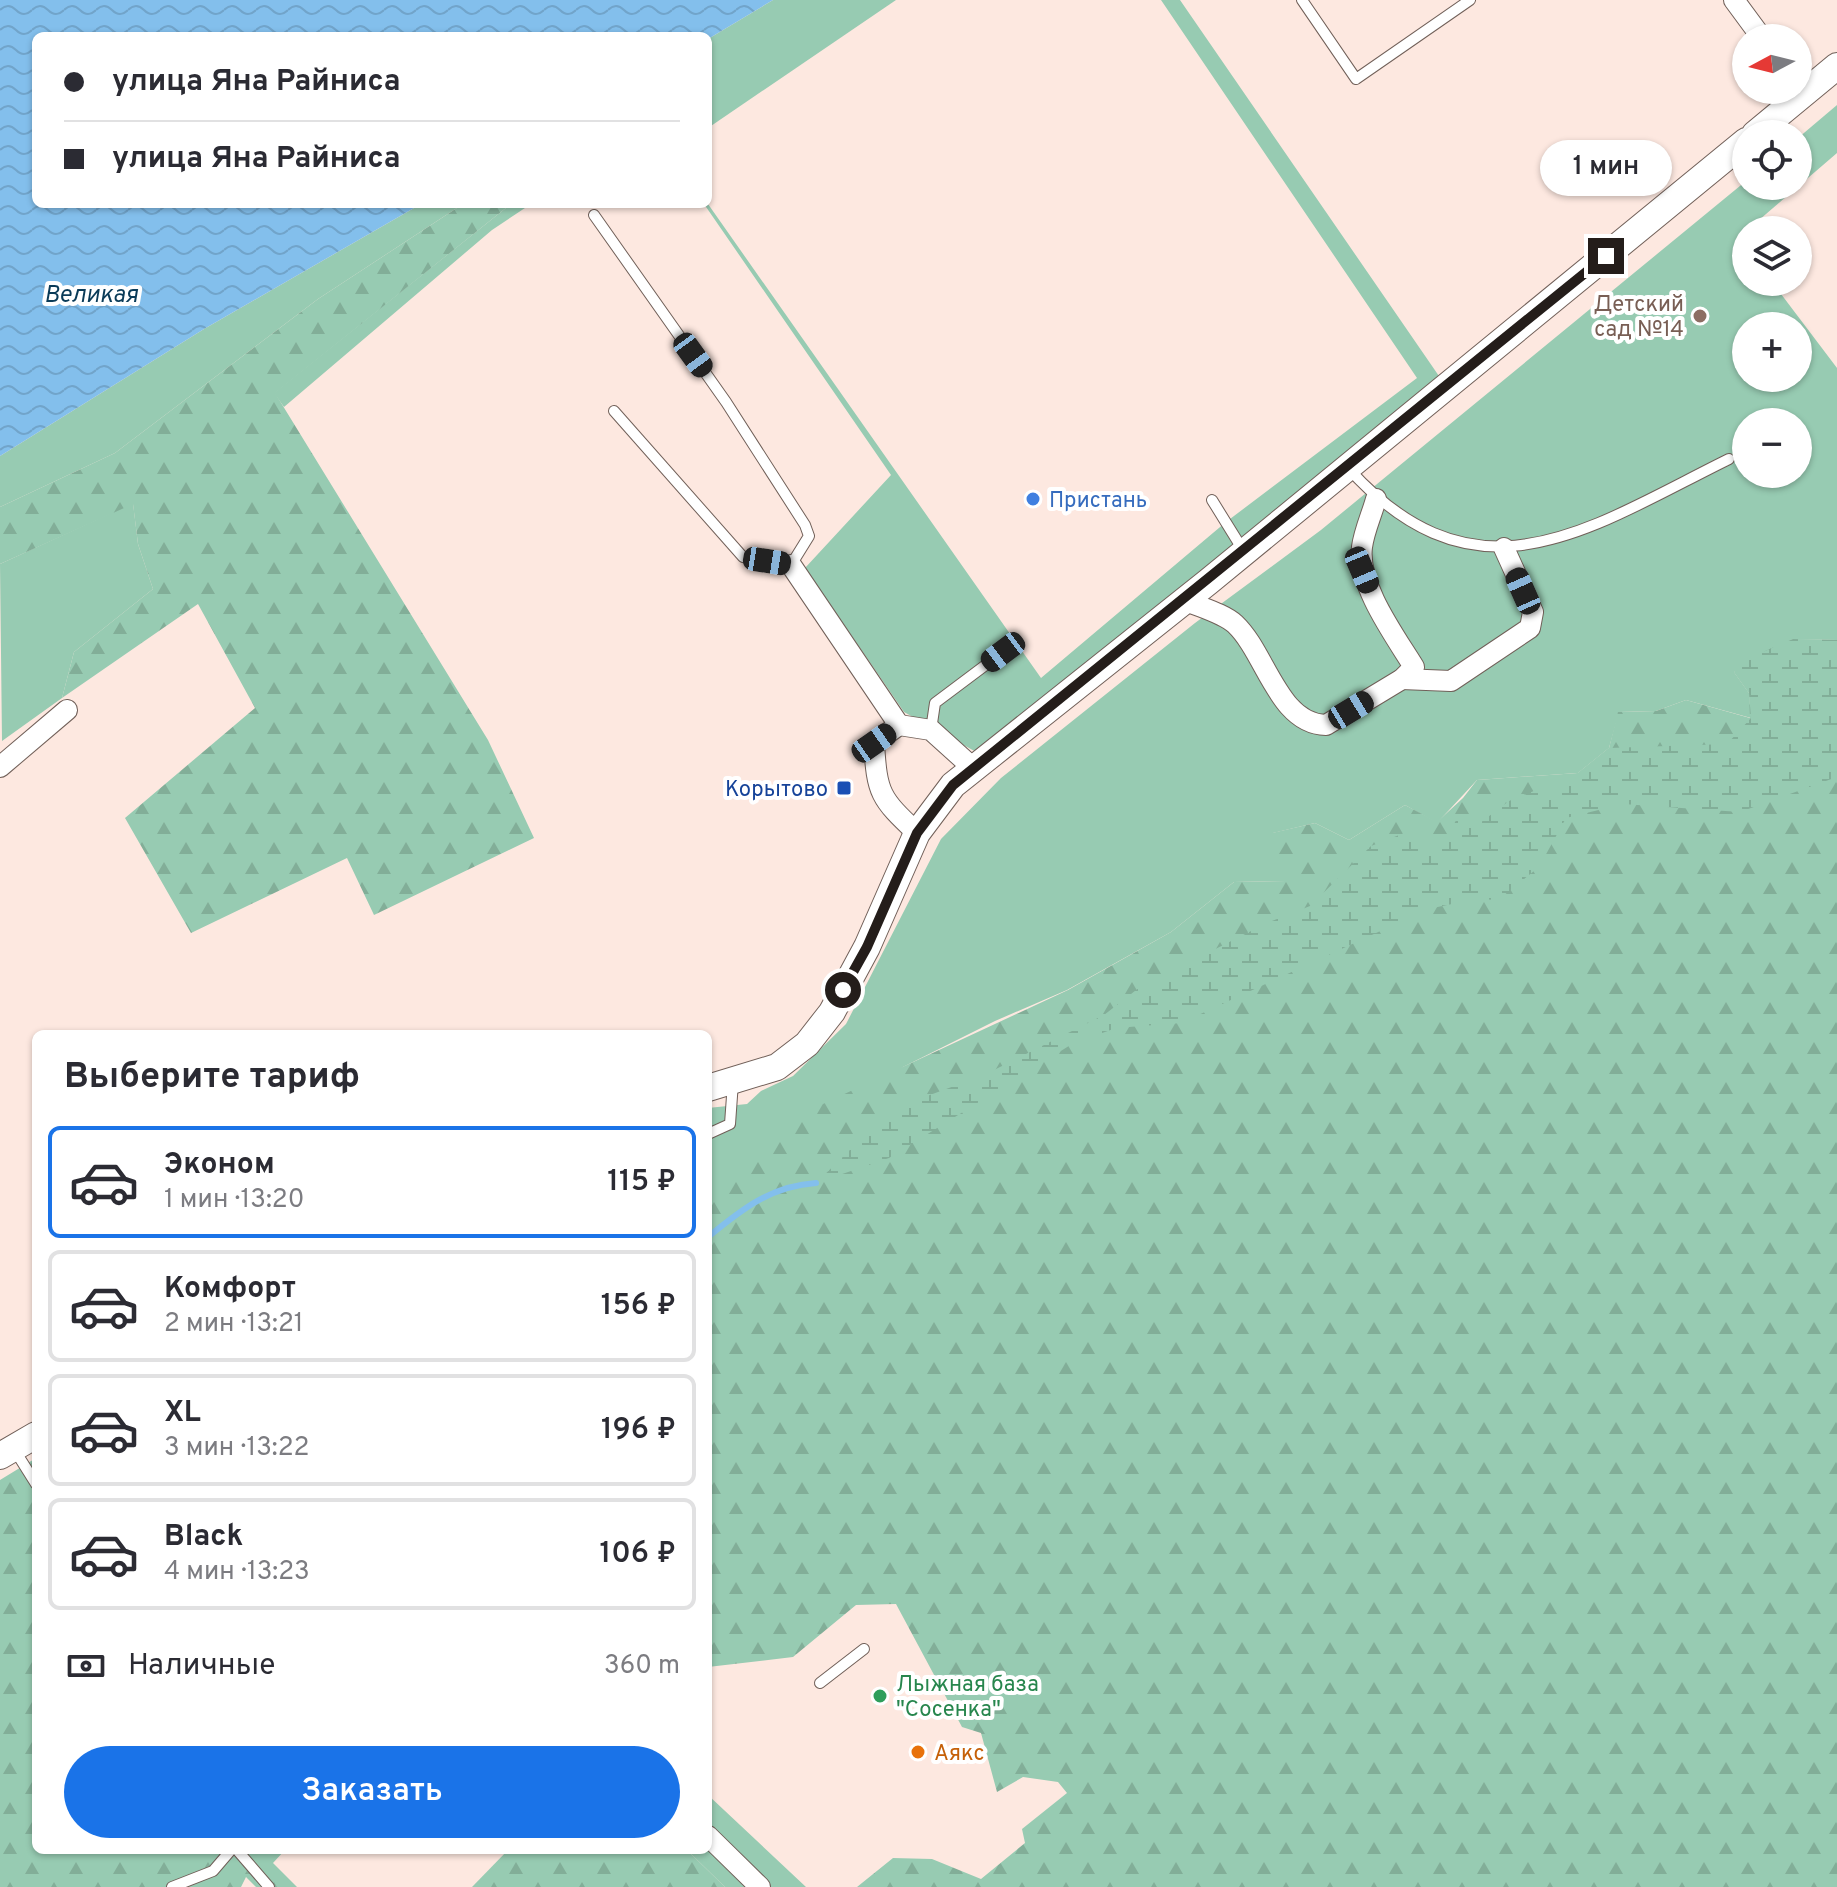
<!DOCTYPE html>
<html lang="ru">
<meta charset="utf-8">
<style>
:root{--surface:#fff;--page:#f7f7f7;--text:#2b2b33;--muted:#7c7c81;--line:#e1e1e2;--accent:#1a73e8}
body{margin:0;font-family:Overpass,sans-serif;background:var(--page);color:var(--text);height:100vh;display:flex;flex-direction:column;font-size:30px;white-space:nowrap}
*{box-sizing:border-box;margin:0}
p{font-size:26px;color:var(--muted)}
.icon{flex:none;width:44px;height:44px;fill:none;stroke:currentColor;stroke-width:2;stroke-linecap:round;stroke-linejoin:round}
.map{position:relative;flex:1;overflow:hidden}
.sheet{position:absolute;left:32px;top:1030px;width:680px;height:824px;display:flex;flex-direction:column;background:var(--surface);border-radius:12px;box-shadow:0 2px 6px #0004}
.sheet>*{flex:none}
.hud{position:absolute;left:32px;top:32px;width:680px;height:176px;border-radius:12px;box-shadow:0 2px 6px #0004;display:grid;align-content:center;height:176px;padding:0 32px;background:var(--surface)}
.needle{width:52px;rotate:263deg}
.tools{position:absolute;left:1732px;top:24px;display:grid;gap:16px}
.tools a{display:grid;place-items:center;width:80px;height:80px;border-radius:50%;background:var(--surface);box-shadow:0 2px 6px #0004;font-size:40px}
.end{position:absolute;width:36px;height:36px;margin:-18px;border:10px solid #241d1a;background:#fff;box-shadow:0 0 0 4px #fff}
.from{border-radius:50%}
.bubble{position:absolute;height:56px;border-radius:28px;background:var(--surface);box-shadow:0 2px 6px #0004;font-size:26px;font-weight:600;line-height:56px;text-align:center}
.car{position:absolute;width:24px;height:48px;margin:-24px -12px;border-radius:10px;box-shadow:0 0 6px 2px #0007;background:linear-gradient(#222 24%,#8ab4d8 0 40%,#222 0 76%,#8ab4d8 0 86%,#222 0)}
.hud b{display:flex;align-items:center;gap:28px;height:76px;font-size:30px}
.hud b+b{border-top:2px solid var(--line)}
.hud i{width:20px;height:20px;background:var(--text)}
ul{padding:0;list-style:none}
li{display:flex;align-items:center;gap:24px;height:112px;margin:0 16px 12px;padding:0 16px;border:4px solid var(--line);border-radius:12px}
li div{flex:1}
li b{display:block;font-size:30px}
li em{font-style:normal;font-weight:600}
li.on{border-color:var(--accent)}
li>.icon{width:72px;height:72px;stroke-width:1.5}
h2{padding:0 32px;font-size:36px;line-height:96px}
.pay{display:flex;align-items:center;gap:20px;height:88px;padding:0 32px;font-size:30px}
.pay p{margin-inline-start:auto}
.primary-button{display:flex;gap:16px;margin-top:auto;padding:16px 32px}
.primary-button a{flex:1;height:92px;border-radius:48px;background:var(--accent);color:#fff;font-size:32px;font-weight:600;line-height:92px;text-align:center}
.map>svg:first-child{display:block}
.grass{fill:#97cbb2;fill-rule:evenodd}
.forest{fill:url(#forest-firs)}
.wetland{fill:url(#wetland-marsh)}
.water{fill:url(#water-waves)}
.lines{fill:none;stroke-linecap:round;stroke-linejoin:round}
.stream{stroke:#83bfec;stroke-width:6}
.service-casing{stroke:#716059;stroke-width:12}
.minor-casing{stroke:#716059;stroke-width:22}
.tertiary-casing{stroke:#716059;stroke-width:28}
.service{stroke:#fff;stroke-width:10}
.minor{stroke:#fff;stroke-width:20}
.tertiary{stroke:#fff;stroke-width:26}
.route{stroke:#241d1a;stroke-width:10}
.education-dot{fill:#8d6e63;stroke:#fff;stroke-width:3}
.shop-dot{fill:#3f7fe0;stroke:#fff;stroke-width:3}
.transit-dot{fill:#1a4fb4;stroke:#fff;stroke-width:3}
.leisure-dot{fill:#2e9e5b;stroke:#fff;stroke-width:3}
.food-dot{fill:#e8710a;stroke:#fff;stroke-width:3}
.labels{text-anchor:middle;stroke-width:8;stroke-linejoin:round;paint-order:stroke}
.education-label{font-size:22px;fill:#785e54;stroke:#fff;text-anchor:end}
.shop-label{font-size:22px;fill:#366cbe;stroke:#fff;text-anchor:start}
.transit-label{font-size:22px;fill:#164399;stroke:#fff;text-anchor:end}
.leisure-label{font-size:22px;fill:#27864d;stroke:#fff;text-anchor:start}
.food-label{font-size:22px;fill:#c56008;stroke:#fff;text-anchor:start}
.water-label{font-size:24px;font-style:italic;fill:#0a3b58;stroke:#fff}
</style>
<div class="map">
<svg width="1837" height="1887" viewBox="0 0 1837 1887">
<defs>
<pattern id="forest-firs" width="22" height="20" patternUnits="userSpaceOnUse" patternTransform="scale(2)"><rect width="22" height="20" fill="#97cbb2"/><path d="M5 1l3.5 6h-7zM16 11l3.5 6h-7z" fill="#82ae98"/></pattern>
<pattern id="wetland-marsh" width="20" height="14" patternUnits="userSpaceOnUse" patternTransform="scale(2)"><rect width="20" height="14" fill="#97cbb2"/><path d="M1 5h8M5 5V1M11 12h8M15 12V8" fill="none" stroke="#82ae98"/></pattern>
<pattern id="water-waves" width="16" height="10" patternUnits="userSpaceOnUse" patternTransform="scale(2)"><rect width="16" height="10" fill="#83bfec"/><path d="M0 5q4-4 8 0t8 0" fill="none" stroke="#71a4ca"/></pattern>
</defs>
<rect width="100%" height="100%" fill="#fde8e0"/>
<g class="grass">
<polygon points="773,0 896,0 708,128 708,39"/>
<polygon points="1161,0 1180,0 1441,379 1140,619 978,753 904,712 805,568 891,475 704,204 708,204 1041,678 1226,522 1417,378"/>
<path d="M1837,105V153L1738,238L1746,248V282H1772L1837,368V640L1793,639L1734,672L1749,693L1751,718L1686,700L1656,711L1619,712L1609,748L1578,773L1477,780L1437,823L1405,805L1349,840L1315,823L1273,833L1287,881L1234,882L1171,932L1067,990L995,1021L903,1067L708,1203V1108L747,1104L761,1091L793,1076L846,1024L941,839L1001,778L1195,623L1321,530L1746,181V186H1798V138ZM1746,326H1798V378H1746ZM1746,422H1798V474H1746Z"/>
<polygon points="421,204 463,204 318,299 115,453 0,507 0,456 204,329"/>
<polygon points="511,204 531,204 492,230 284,407 274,393"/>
<polygon points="133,503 138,544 153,589 74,652 62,698 2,741 0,564"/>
<polygon points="708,1795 806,1887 725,1887 687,1850 708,1850"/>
</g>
<g class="forest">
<polygon points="463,204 511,204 275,393 488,740 534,838 374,915 347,858 191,933 125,818 255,708 198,604 62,698 74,652 153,589 138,544 133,504 0,564 0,507 115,453 318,299"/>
<polygon points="1793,639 1837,640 1837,1887 857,1887 893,1858 932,1859 981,1879 1025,1843 1022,1829 1067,1793 1058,1782 1023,1777 997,1792 981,1733 962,1727 896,1604 856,1605 793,1657 708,1667 708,1203 810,1110 1068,990 1171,932 1234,882 1286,881 1272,833 1315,823 1349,840 1405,805 1437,822 1463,798 1477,780 1578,773 1609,748 1618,712 1656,711 1686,700 1750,718 1749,693 1734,672 1749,658"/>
<polygon points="36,1458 36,1850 285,1850 273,1863 297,1887 256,1887 246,1877 241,1887 0,1887 0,1480"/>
<polygon points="508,1850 687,1850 725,1887 472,1887"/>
</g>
<polygon class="wetland" points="1793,639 1837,640 1837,777 1740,812 1623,804 1566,818 1539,867 1498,900 1476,899 1428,909 1181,1023 1116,1028 1072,1044 889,1158 816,1183 892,1109 984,1075 1104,1015 1140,987 1267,923 1310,906 1371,846 1407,832 1438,852 1458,817 1480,823 1509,801 1578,773 1609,748 1727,744 1751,718 1749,693 1734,672 1749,658"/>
<polygon class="water" points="0,0 773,0 708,39 708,36 36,36 36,204 421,204 204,329 0,456"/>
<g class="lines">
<path class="stream" d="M708,1237C742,1209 771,1186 816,1183"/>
<defs>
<g id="service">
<polyline points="1302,0 1356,79 1470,0"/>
<polyline points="594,215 726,402 805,525 809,536 791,565 743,557 614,411"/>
<path d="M1349,469C1478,611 1591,527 1729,459"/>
<polyline points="1212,500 1243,550"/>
<polyline points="931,730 935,703 1003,652"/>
<polyline points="708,1134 730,1124 733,1082"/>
<polyline points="14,1449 36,1484"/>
<polyline points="820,1683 864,1649"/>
<polyline points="237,1850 269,1887"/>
<polyline points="172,1887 213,1871 231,1850"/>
</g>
<g id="minor">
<polyline points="1734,0 1762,38"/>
<polyline points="791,565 899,725"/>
<path d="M1184,600C1199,607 1223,613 1235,624C1266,653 1278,724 1326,725L1402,679L1414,667C1395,636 1357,585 1362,547C1364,531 1372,514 1376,499"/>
<polyline points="1402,679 1451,681 1530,628 1533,612 1504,548"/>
<polyline points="0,767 67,710"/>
<path d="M917,833C880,798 877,794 874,743L899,725L931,730L973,768"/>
<polyline points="708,1836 760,1887"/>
</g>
<g id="tertiary">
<polyline points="1755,134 1837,66"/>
<polyline points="708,1088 777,1067 807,1044 832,1012 867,947 917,833 953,785 1208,582 1746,141"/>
<polyline points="0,1456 36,1435"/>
</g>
</defs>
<use href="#service" class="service-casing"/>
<use href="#minor" class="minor-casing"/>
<use href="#tertiary" class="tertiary-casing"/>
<use href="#service" class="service"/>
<use href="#minor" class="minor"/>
<use href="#tertiary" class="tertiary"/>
</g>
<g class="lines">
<polyline class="route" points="843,990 867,947 917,833 953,785 1606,256"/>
</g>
<circle class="education-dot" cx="1700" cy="316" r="8"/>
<circle class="shop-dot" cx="1033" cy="499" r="8"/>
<rect class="transit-dot" x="836" y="780" width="16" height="16" rx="4"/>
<circle class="leisure-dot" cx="880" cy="1696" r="8"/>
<circle class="food-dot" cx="918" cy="1752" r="8"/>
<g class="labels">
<g class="education-label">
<text x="1684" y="311">Детский<tspan x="1684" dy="25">сад №14</tspan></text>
</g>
<g class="shop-label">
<text x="1049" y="507">Пристань</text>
</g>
<g class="transit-label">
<text x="828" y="796">Корытово</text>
</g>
<g class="leisure-label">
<text x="896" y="1691">Лыжная база<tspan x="896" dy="25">"Сосенка"</tspan></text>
</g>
<g class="food-label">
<text x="934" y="1760">Аякс</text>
</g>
<g class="water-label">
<text x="91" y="302">Великая</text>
</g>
</g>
</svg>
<div class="tools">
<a><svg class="needle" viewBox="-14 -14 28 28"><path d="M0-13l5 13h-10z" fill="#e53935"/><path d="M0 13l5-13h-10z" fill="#7c7c81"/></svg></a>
<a><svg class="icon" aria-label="locate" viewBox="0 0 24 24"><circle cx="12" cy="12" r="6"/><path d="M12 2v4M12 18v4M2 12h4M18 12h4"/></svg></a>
<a><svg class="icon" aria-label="layers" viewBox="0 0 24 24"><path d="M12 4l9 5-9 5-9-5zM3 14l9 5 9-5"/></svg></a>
<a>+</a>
<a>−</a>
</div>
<i class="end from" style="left:843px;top:990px"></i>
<i class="end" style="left:1606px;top:256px"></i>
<div class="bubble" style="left:1540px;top:140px;width:132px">1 мин</div>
<i class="car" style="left:693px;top:355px;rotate:144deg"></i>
<i class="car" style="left:767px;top:561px;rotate:99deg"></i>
<i class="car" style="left:1362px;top:570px;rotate:157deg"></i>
<i class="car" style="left:1523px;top:591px;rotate:336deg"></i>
<i class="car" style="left:1003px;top:652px;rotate:233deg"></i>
<i class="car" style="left:1351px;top:710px;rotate:59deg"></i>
<i class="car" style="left:874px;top:743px;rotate:55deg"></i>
<div class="hud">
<b><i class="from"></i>улица Яна Райниса</b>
<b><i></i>улица Яна Райниса</b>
</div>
<section class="sheet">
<h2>Выберите тариф</h2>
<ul>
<li class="on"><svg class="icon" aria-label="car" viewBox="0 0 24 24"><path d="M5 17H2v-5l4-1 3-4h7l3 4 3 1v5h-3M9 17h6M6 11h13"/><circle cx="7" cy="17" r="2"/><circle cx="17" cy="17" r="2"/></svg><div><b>Эконом</b><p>1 мин · 13:20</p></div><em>115 ₽</em></li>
<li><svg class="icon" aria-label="car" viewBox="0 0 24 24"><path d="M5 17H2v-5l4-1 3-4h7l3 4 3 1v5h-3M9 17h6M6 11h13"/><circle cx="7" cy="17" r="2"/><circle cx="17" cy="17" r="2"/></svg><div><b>Комфорт</b><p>2 мин · 13:21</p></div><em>156 ₽</em></li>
<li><svg class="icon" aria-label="car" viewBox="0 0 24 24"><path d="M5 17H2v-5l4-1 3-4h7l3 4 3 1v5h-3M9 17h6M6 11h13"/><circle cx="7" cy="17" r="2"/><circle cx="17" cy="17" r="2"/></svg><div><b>XL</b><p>3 мин · 13:22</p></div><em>196 ₽</em></li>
<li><svg class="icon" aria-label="car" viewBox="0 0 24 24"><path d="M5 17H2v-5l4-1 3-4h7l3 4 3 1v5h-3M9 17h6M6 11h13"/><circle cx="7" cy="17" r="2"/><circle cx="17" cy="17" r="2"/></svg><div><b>Black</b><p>4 мин · 13:23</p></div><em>106 ₽</em></li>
</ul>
<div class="pay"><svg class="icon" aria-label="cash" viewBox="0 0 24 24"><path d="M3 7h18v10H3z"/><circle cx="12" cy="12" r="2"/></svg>Наличные<p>360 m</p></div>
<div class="primary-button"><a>Заказать</a></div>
</section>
</div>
